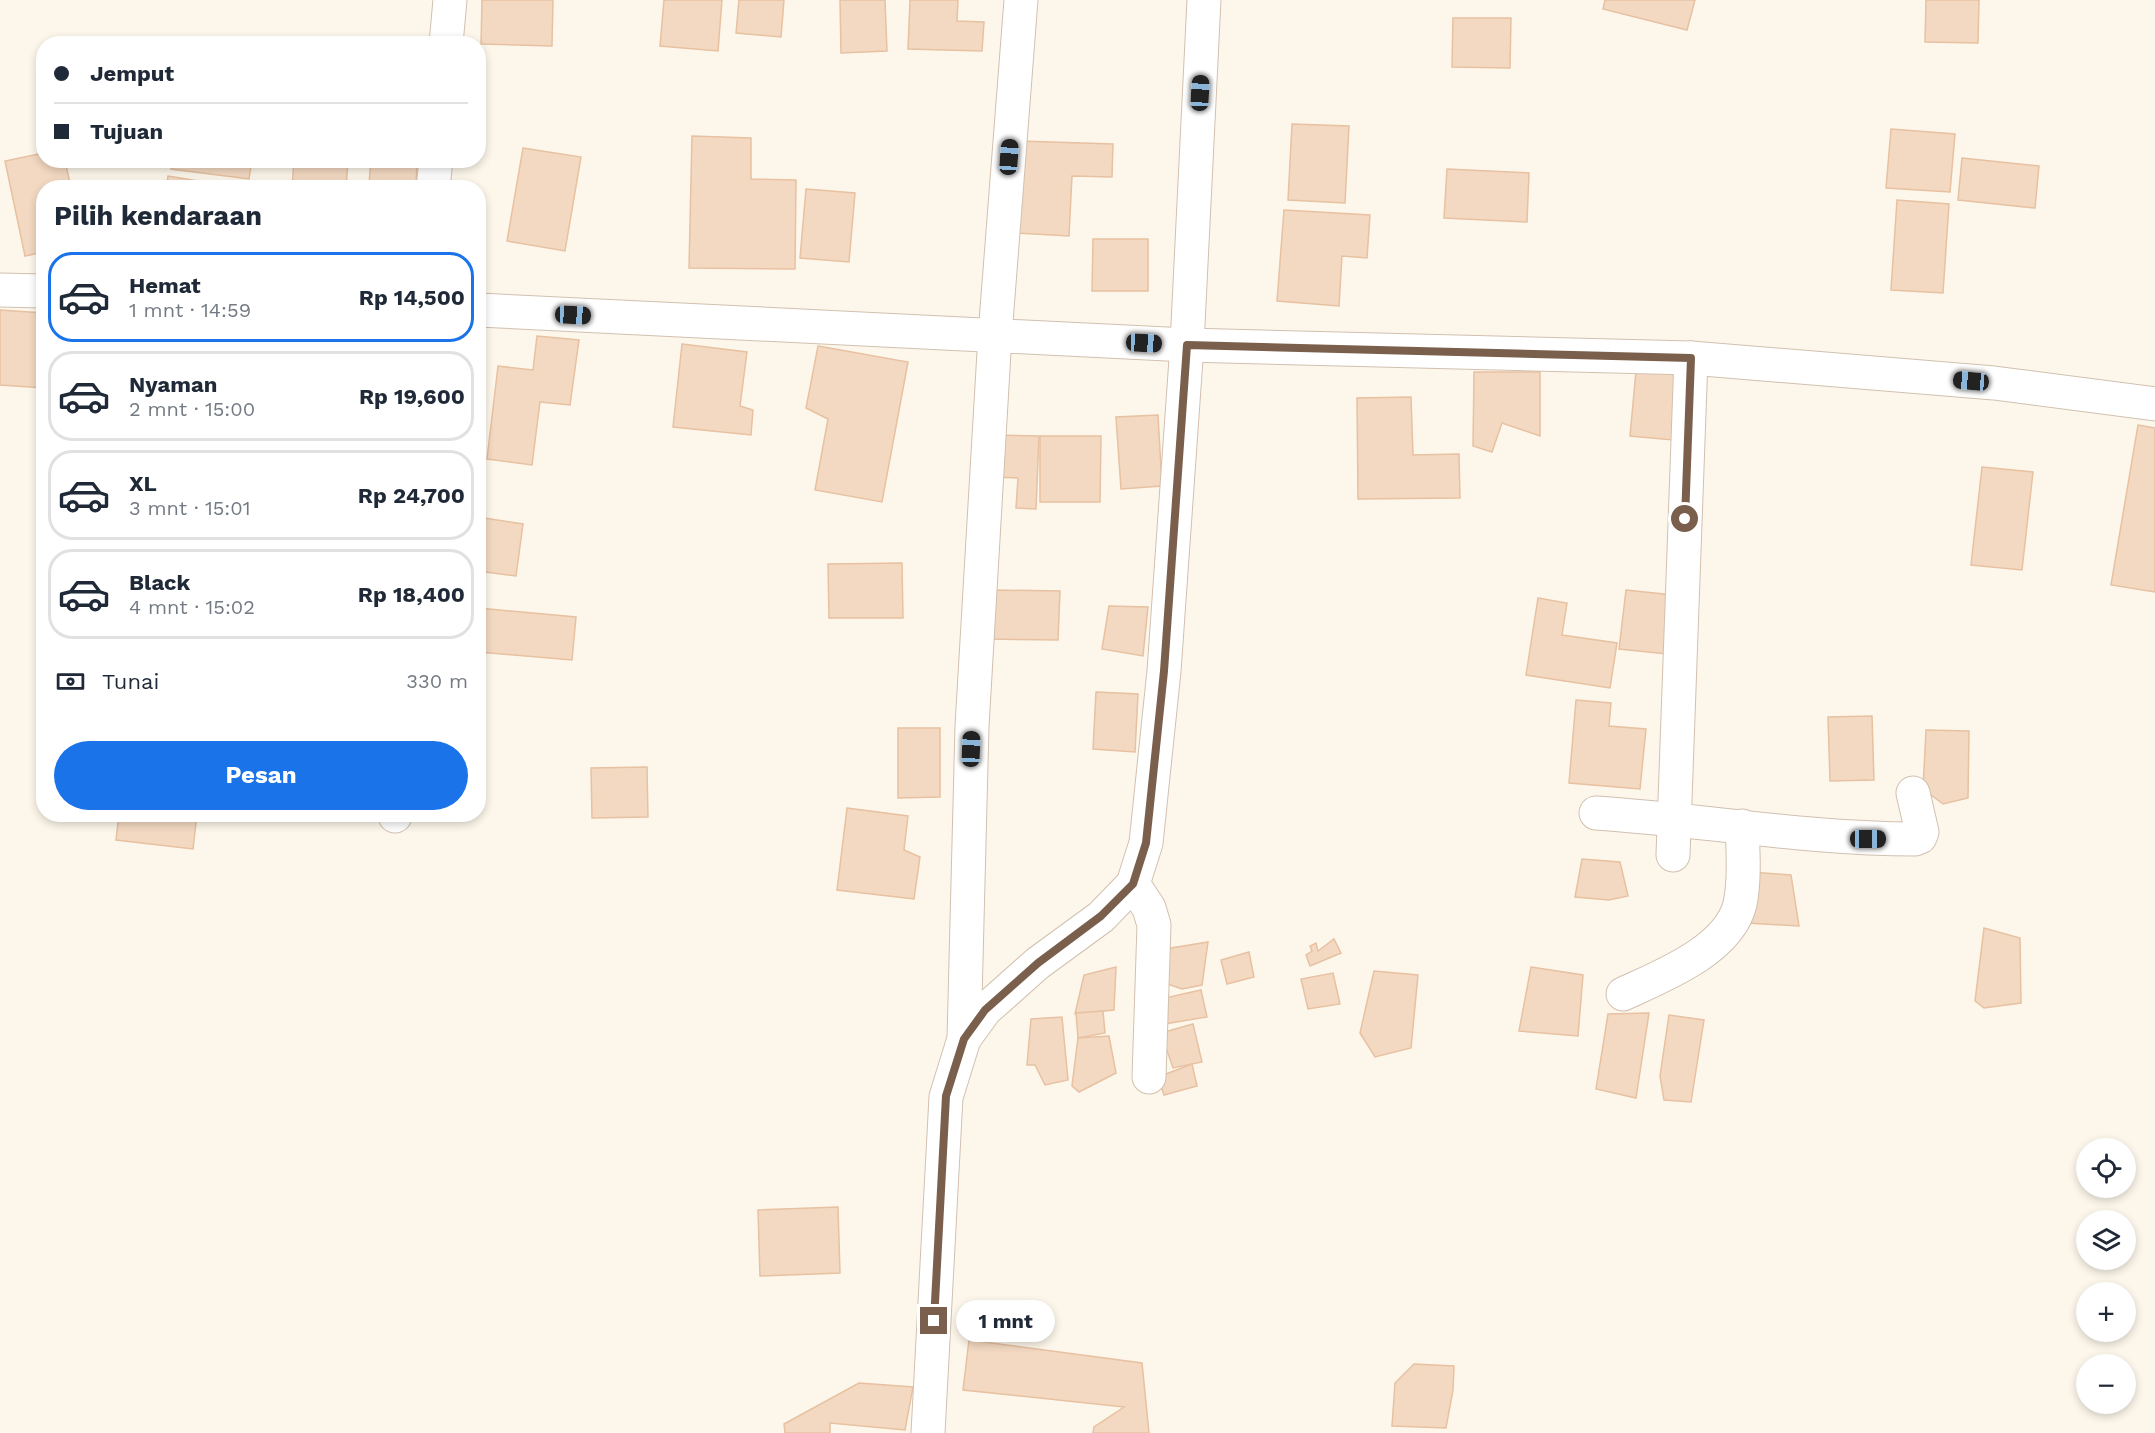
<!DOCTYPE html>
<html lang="id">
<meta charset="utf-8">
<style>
:root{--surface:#fff;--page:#f2f2f3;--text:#1f2937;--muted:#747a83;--line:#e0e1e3;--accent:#1a73e8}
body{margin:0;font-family:"Work Sans",sans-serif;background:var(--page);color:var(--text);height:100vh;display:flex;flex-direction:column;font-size:22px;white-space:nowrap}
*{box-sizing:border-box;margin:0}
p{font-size:20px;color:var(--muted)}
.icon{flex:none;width:33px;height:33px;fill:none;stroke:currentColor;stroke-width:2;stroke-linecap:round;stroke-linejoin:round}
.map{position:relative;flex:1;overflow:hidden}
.details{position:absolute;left:36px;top:180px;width:450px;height:642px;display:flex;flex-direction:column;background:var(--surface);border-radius:24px;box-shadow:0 3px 9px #0003}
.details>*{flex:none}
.banner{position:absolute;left:36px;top:36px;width:450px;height:132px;border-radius:24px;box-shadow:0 3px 9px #0003;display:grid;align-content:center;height:132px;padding:0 18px;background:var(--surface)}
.controls{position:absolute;left:2076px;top:1138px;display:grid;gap:12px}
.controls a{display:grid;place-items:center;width:60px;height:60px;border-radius:50%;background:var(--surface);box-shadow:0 3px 9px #0003;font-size:30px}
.end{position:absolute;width:27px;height:27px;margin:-14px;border:8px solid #7a604c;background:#fff;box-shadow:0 0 0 3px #fff}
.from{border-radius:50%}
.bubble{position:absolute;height:42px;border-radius:21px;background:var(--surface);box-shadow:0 3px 9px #0003;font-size:20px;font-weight:700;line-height:42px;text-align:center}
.car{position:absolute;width:18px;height:36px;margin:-18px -9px;border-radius:8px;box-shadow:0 0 4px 2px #0007;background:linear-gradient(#222 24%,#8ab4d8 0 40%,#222 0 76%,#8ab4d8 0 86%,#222 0)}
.banner b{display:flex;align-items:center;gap:21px;height:57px;font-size:22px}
.banner b+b{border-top:2px solid var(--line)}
.banner i{width:15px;height:15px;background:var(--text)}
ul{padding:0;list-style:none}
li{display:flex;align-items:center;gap:18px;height:90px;margin:0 12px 9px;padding:0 6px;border:3px solid var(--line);border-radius:24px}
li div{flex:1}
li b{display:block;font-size:22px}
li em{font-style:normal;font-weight:700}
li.current{border-color:var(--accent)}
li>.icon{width:54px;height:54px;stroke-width:1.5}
h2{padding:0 18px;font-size:27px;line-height:72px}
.pay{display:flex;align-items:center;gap:15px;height:66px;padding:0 18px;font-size:22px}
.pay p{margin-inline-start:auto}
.button{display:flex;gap:12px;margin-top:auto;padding:12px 18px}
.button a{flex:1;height:69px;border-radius:36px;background:var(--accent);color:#fff;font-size:24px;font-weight:700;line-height:69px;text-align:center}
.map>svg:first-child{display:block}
.building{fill:#f3d9c2;stroke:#e7c1a1;stroke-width:1.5}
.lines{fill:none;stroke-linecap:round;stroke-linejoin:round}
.minor-casing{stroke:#d1c0af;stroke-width:35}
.minor{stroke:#fff;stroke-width:33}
.route{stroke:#7a604c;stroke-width:8}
</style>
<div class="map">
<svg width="2155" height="1433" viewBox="0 0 2155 1433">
<rect width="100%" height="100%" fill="#fdf7eb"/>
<g class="building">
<polygon points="482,0 553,0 552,46 481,44"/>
<polygon points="664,0 722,0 718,51 660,46"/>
<polygon points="739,0 784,0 781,37 736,33"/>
<polygon points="840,0 885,0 887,51 841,53"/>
<polygon points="910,0 958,0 957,21 984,22 982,51 908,49"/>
<polygon points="1605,0 1695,0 1687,30 1603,9"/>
<polygon points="1926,0 1979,0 1978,43 1925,42"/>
<polygon points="1453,18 1511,18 1510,68 1452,67"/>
<polygon points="1292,124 1349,126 1345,203 1288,200"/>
<polygon points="1891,129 1955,134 1950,192 1886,188"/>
<polygon points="692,136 751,138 751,179 796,180 795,269 689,268"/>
<polygon points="1020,141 1113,144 1112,177 1072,176 1069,236 1015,233"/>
<polygon points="523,148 581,157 565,251 507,241"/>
<polygon points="44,153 44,160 65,160 71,188 44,188 44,252 25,256 5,161"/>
<polygon points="1962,158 2039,166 2035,208 1958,200"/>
<polygon points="172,160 252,160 249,179 171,169"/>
<polygon points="294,160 348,160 346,188 292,188"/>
<polygon points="371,160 417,160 416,186 369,184"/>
<polygon points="1447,169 1529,173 1527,222 1444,218"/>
<polygon points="168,176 223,185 222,188 166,188"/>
<polygon points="806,189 855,193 849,262 800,258"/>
<polygon points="1897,200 1949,204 1943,293 1891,290"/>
<polygon points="1284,210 1370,215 1367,258 1342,256 1339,306 1277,301"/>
<polygon points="1093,239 1148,239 1148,291 1092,291"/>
<polygon points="0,310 44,313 44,388 0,385"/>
<polygon points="537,336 579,340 570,405 540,402 532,465 487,459 498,366 533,370"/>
<polygon points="682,344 747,352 740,406 753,410 751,435 673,427"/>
<polygon points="818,346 908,362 882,502 815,490 828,419 806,408"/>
<polygon points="1636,371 1678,374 1673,440 1630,436"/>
<polygon points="1474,372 1540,372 1540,436 1502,423 1492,452 1473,446"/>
<polygon points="1411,397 1413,455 1459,454 1460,498 1358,499 1357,398"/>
<polygon points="1158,415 1162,486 1121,489 1116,417"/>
<polygon points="2138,425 2155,428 2155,592 2111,585"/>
<polygon points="995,435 1039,436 1036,509 1016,508 1018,478 993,477"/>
<polygon points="1040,436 1101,436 1100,502 1040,502"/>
<polygon points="1982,467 2033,472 2022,570 1971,565"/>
<polygon points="478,517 523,524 516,576 478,571"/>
<polygon points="902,563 903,618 829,618 828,564"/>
<polygon points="991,590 1060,591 1058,640 989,639"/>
<polygon points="1626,590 1673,595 1667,654 1619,649"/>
<polygon points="1538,598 1567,603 1562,635 1617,643 1610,688 1526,675"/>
<polygon points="1109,606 1148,607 1143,656 1102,649"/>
<polygon points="478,608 576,617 572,660 478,652"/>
<polygon points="1096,692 1138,694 1135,752 1093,749"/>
<polygon points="1576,700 1611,703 1609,726 1646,729 1640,789 1569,783"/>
<polygon points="1872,716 1874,780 1830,781 1828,717"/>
<polygon points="898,728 940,728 940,797 898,798"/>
<polygon points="1926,730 1969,731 1968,798 1943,804 1923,789"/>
<polygon points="647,767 648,817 592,818 591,768"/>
<polygon points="847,808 908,816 904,850 920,857 914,899 837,890"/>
<polygon points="119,814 197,814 193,849 116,840"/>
<polygon points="1582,859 1620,862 1628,896 1609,900 1575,897"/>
<polygon points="1752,872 1791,875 1799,926 1747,923"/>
<polygon points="1984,928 2020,938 2021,1003 1984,1008 1975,1001"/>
<polygon points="1334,939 1341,953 1310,966 1306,955 1312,951 1310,946 1316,943 1318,951"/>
<polygon points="1208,942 1202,985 1182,989 1153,979 1156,963 1171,948"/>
<polygon points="1249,952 1254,977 1227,984 1221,960"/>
<polygon points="1116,967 1114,1010 1075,1014 1084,975"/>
<polygon points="1531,967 1583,975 1578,1036 1519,1031"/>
<polygon points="1374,971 1418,975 1411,1048 1375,1057 1360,1033"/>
<polygon points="1333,973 1340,1004 1308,1009 1301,979"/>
<polygon points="1201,990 1207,1017 1164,1024 1165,998"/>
<polygon points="1103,1011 1105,1033 1078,1038 1076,1013"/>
<polygon points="1649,1013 1636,1098 1596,1089 1608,1014"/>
<polygon points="1669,1015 1704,1020 1691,1102 1664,1100 1660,1076"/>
<polygon points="1062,1017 1068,1080 1045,1085 1035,1065 1027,1065 1031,1019"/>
<polygon points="1193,1024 1202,1062 1173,1068 1161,1033"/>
<polygon points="1109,1036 1116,1073 1079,1092 1072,1086 1078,1038"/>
<polygon points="1192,1064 1197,1086 1164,1095 1158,1077"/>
<polygon points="838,1207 840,1273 760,1276 758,1210"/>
<polygon points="969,1340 1142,1363 1149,1433 1093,1433 1094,1427 1124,1407 963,1390"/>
<polygon points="1414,1364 1454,1366 1453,1390 1446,1428 1392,1426 1395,1383"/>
<polygon points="859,1383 913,1387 905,1430 830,1423 830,1433 785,1433 784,1424"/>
</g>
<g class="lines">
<defs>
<g id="minor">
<polyline points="446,44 450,0"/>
<polyline points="433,188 436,160"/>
<polyline points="0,290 44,291"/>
<polyline points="478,310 1187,345 1204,0"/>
<path d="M1596,813C1702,820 1808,839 1915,839L1920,837L1922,832L1913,793"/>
<polyline points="395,816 395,814"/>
<polyline points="1673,855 1691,358"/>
<polyline points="1133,884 1149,908 1154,925 1149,1077"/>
<path d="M1623,994C1662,976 1729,950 1740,904C1745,879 1743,851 1742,826"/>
<polyline points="964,1039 972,726 995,335 1021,0"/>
<polyline points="928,1433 946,1097 964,1039 985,1010 1038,963 1101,917 1133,884 1146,843 1164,671 1187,345 1691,358 1994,383 2155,404"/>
</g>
</defs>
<use href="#minor" class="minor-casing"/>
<use href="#minor" class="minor"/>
</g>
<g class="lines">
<polyline class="route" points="934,1321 946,1096 964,1039 985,1010 1038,963 1101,916 1133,884 1146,843 1164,671 1187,345 1691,358 1685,519"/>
</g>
</svg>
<div class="controls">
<a><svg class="icon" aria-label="locate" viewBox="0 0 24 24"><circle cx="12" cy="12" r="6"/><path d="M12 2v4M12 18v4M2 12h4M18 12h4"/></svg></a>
<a><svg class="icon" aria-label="layers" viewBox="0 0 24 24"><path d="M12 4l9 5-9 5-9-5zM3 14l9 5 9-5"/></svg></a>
<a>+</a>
<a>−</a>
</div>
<i class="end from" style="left:1685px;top:519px"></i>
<i class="end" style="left:934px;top:1321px"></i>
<div class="bubble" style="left:956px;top:1300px;width:99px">1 mnt</div>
<i class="car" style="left:1200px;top:93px;rotate:3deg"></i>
<i class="car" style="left:1009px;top:157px;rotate:4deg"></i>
<i class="car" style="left:573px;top:315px;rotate:93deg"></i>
<i class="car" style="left:1144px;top:343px;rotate:93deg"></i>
<i class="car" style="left:1971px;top:381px;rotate:275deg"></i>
<i class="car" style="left:971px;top:749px;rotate:2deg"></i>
<i class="car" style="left:1868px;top:839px;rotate:90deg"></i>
<div class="banner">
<b><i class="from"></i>Jemput</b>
<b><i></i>Tujuan</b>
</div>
<section class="details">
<h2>Pilih kendaraan</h2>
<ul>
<li class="current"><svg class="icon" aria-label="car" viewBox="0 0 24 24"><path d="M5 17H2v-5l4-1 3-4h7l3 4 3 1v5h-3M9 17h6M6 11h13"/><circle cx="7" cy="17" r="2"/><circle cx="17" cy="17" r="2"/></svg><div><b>Hemat</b><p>1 mnt · 14:59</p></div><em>Rp 14,500</em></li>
<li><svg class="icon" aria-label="car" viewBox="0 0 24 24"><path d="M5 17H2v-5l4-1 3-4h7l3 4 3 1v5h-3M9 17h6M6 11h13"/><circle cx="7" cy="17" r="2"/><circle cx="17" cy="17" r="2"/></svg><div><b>Nyaman</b><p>2 mnt · 15:00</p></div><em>Rp 19,600</em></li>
<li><svg class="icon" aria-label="car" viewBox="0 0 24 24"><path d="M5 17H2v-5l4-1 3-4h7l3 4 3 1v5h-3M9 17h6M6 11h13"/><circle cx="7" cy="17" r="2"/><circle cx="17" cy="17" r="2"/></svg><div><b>XL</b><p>3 mnt · 15:01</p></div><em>Rp 24,700</em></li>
<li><svg class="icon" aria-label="car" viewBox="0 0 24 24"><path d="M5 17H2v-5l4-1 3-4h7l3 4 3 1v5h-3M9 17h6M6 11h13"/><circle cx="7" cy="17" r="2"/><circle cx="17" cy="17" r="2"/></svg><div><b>Black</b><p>4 mnt · 15:02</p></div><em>Rp 18,400</em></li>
</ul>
<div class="pay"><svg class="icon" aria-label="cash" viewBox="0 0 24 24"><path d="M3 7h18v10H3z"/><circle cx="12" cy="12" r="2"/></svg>Tunai<p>330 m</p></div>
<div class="button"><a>Pesan</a></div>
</section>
</div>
